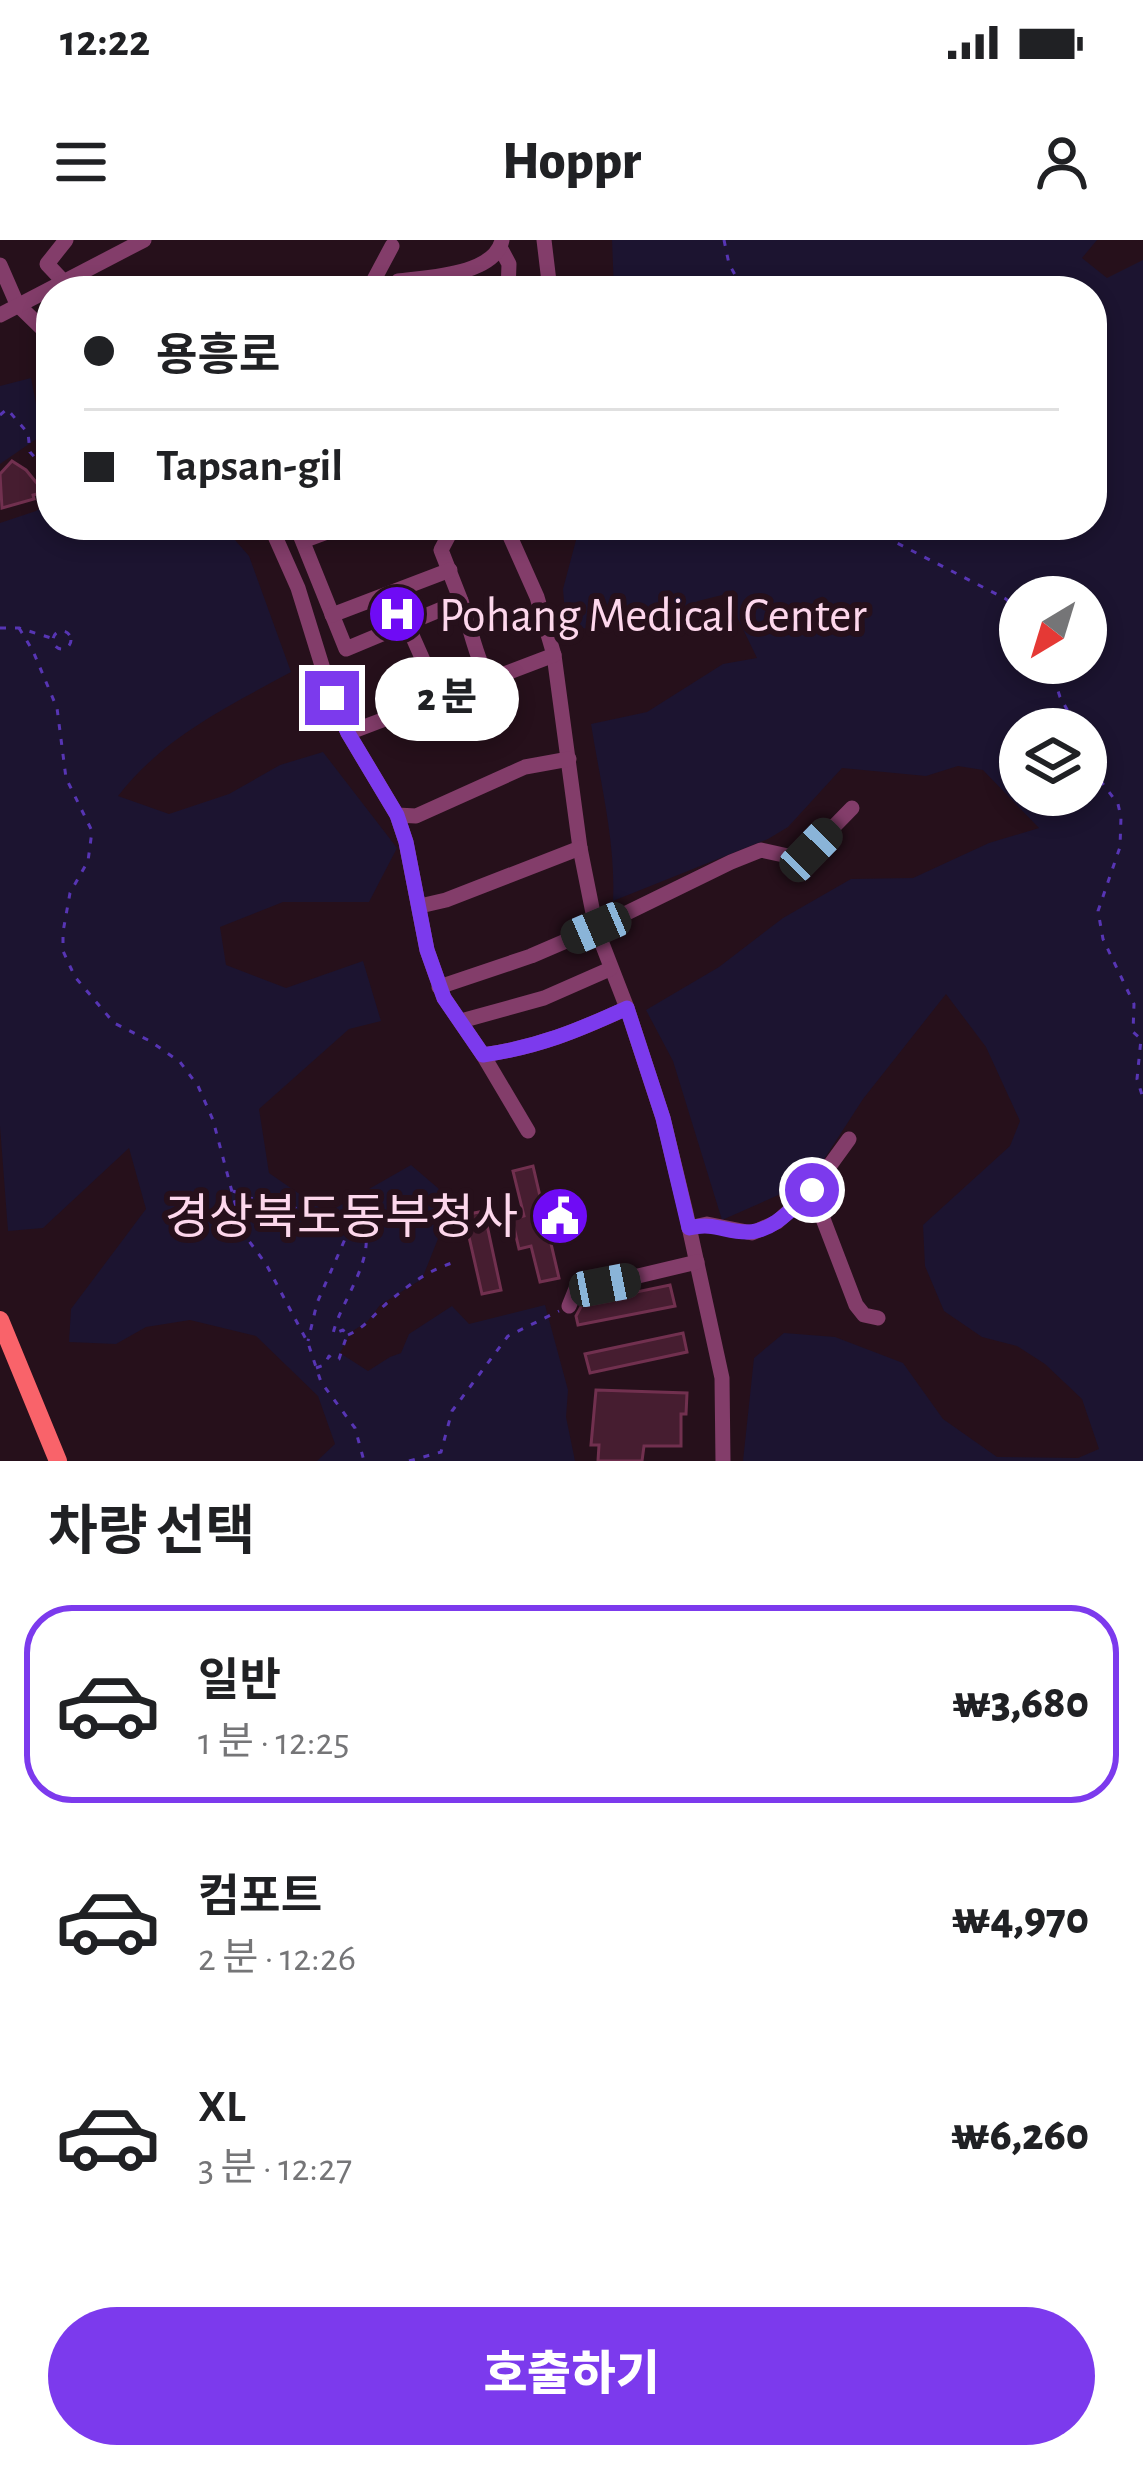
<!DOCTYPE html>
<html lang="ko">
<meta charset="utf-8">
<style>
:root{--surface:#fff;--page:#f6f6f6;--text:#202124;--muted:#757577;--line:#e0e0e0;--accent:#7c3aed}
body{margin:0;font-family:"Alegreya Sans","Noto Sans KR",sans-serif;background:var(--page);color:var(--text);height:100vh;display:flex;flex-direction:column;font-size:45px;white-space:nowrap}
*{box-sizing:border-box;margin:0}
p{font-size:39px;color:var(--muted)}
.icon{flex:none;width:66px;height:66px;fill:none;stroke:currentColor;stroke-width:2;stroke-linecap:round;stroke-linejoin:round}
.map{position:relative;height:1221px;overflow:hidden}
.details{display:flex;flex-direction:column;background:var(--surface);flex:1}
.details>*{flex:none}
.banner{position:absolute;left:36px;top:36px;width:1071px;height:264px;border-radius:48px;box-shadow:0 6px 18px #0003;display:grid;align-content:center;height:264px;padding:0 48px;background:var(--surface)}
.needle{width:78px;rotate:218deg}
.controls{position:absolute;left:999px;top:336px;display:grid;gap:24px}
.controls a{display:grid;place-items:center;width:108px;height:108px;border-radius:50%;background:var(--surface);box-shadow:0 6px 18px #0003;font-size:60px}
.end{position:absolute;width:54px;height:54px;margin:-27px;border:15px solid #7c3aed;background:#fff;box-shadow:0 0 0 6px #fff}
.from{border-radius:50%}
.bubble{position:absolute;height:84px;border-radius:42px;background:var(--surface);box-shadow:0 6px 18px #0003;font-size:39px;font-weight:800;line-height:84px;text-align:center}
.car{position:absolute;width:36px;height:72px;margin:-36px -18px;border-radius:15px;box-shadow:0 0 9px 3px #0007;background:linear-gradient(#222 24%,#8ab4d8 0 40%,#222 0 76%,#8ab4d8 0 86%,#222 0)}
.banner b{display:flex;align-items:center;gap:42px;height:114px;font-size:45px}
.banner b+b{border-top:3px solid var(--line)}
.banner i{width:30px;height:30px;background:var(--text)}
ul{padding:0;list-style:none}
li{display:flex;align-items:center;gap:36px;height:198px;margin:0 24px 18px;padding:0 24px;border:6px solid transparent;border-radius:48px}
li div{flex:1}
li b{display:block;font-size:45px}
li em{font-style:normal;font-weight:800}
li.active{border-color:var(--accent)}
li>.icon{width:108px;height:108px;stroke-width:1.5}
h2{padding:0 48px;font-size:54px;line-height:144px}
.cta{display:flex;gap:24px;margin-top:auto;padding:24px 48px}
.cta a{flex:1;height:138px;border-radius:72px;background:var(--accent);color:#fff;font-size:48px;font-weight:800;line-height:138px;text-align:center}
.status{display:flex;justify-content:space-between;align-items:center;height:84px;padding:0 60px;background:var(--surface);direction:ltr}
.status svg{height:33px;fill:currentColor}
header{display:flex;justify-content:space-between;align-items:center;height:156px;padding:0 48px;background:var(--surface);font-size:54px;font-weight:800}
.map>svg:first-child{display:block}
.green{fill:#1c1430;fill-rule:evenodd}
.building{fill:#461d30;stroke:#71304f;stroke-width:3}
.lines{fill:none;stroke-linecap:round;stroke-linejoin:round}
.path{stroke:#5735b4;stroke-width:3;stroke-dasharray:6 9;stroke-linecap:butt}
.minor{stroke:#833d6a;stroke-width:15}
.major{stroke:#f9636a;stroke-width:18}
.route{stroke:#7c3aed;stroke-width:15}
.labels{text-anchor:middle;stroke-width:12;stroke-linejoin:round;paint-order:stroke}
.poi-label{font-size:48px;fill:#fdd7ec;stroke:#26101b;text-anchor:start}
</style>
<div class="status"><b>12:22</b><svg viewBox="0 0 49 12"><path d="M0 12V9h3v3zM5 12V6h3v6zM10 12V3h3v9zM15 12V0h3v12zM26 1h20v11H26zM47 4h2v5h-2z"/></svg></div>
<header><svg class="icon" aria-label="menu" viewBox="0 0 24 24"><path d="M4 6h16M4 12h16M4 18h16"/></svg>Hoppr<svg class="icon" aria-label="person" viewBox="0 0 24 24"><circle cx="12" cy="8" r="4"/><path d="M4 21q1-7 8-7t8 7"/></svg></header>
<div class="map">
<svg width="1143" height="1221" viewBox="0 0 1143 1221">
<rect width="100%" height="100%" fill="#26101b"/>
<g class="green">
<path d="M612,0H1097L1082,18L1107,38L1143,20V1221H743L754,1118L784,1093L835,1097L903,1123L943,1179L997,1217L1078,1218L1099,1209L1082,1159L1045,1124L1017,1106L982,1097L944,1071L925,1026L923,985L1010,906L1020,881L986,807L946,754L863,859L810,941L722,980L673,821L646,770L719,727L783,678L851,639L913,638L989,603L1039,588L983,530L958,526L926,536L842,528L788,587L768,599L613,661C616,603 600,541 591,484L647,472L723,424L757,418L726,354L698,361L636,388L588,389L566,385L563,349L580,285H1092V51H614ZM1020,357H1086V423H1020ZM1020,489H1086V555H1020Z"/>
<polygon points="31,138 42,195 0,224 0,146"/>
<path d="M51,259V285H175L191,295L203,285H222L249,316L291,432C225,468 165,496 118,556L169,574L229,554L280,525L323,512L397,608L369,662H283L220,687L226,725L286,748L363,721L381,781L349,789L259,869L269,933L327,973L411,925L453,961L422,1039L380,1065L367,1082L351,1092L340,1113L368,1131L390,1117L401,1113L409,1094L452,1066L469,1084L545,1065L568,1150L566,1177L575,1221H317L335,1204L318,1156L256,1096L190,1080L146,1087L116,1104L69,1102L71,1069L146,969L129,908L43,988L8,991L0,886V283L36,271Z"/>
</g>
<g class="building">
<polygon points="12,221 26,230 44,252 33,255 34,259 2,268 0,234"/>
<polygon points="533,926 559,1038 540,1042 531,1006 519,1009 512,979 524,976 513,931"/>
<polygon points="484,971 501,1050 482,1054 464,975"/>
<polygon points="670,1045 675,1066 578,1085 576,1076 583,1063"/>
<polygon points="683,1093 687,1112 590,1133 585,1114"/>
<polygon points="596,1150 687,1153 686,1174 681,1174 681,1206 644,1206 642,1221 598,1221 599,1205 591,1205"/>
</g>
<g class="lines">
<g class="path">
<polyline points="724,0 729,24 744,51"/>
<polyline points="0,175 7,169 28,193 30,212 51,236"/>
<polyline points="874,285 897,303 1006,359 1020,373"/>
<polyline points="0,388 19,388 51,398"/>
<polyline points="19,388 33,411 57,468 66,538 92,591 88,621 70,653 63,692 63,711 75,737 114,783 150,801 180,822 198,846 213,880 243,993 266,1024 308,1103 321,1142 355,1188 364,1221"/>
<circle cx="62" cy="400" r="9"/>
<polyline points="1049,423 1060,457 1078,489"/>
<polyline points="1086,514 1091,528 1118,564 1121,577 1120,607 1098,671 1103,699 1134,764 1133,792 1141,799 1137,839 1143,858"/>
<polyline points="233,951 253,959 292,966 315,980 349,990 317,1063 308,1101"/>
<path d="M348,1095C366,1087 373,1075 387,1063C409,1045 426,1031 455,1022"/>
<path d="M316,1128L324,1125L329,1116L334,1120L339,1119L347,1095L343,1090L333,1094C339,1063 382,1011 360,982L350,988"/>
<polyline points="409,1221 441,1212 452,1171 508,1096 559,1071"/>
</g>
<g class="minor">
<polyline points="544,0 550,50"/>
<polyline points="501,9 509,24 508,51"/>
<polyline points="0,25 17,64 51,97"/>
<polyline points="63,41 47,24 66,0"/>
<path d="M398,41C428,37 495,35 502,0"/>
<polyline points="368,51 392,6"/>
<polyline points="0,75 144,0"/>
<polyline points="270,285 298,348 332,458 348,493 397,575 406,602 427,710 444,758 483,815 528,891"/>
<polyline points="296,285 346,409 461,361 441,310 450,293 448,285"/>
<polyline points="505,285 537,357 554,415 580,608 596,688 627,768 663,878 686,973 722,1138 723,1221"/>
<polyline points="303,301 346,285"/>
<path d="M461,361C469,383 473,405 482,426"/>
<polyline points="332,375 450,330"/>
<polyline points="405,452 430,443 430,436 407,384"/>
<polyline points="348,493 554,415"/>
<polyline points="397,575 416,576 525,527 569,519"/>
<polyline points="420,666 446,660 580,608"/>
<polyline points="439,747 531,716 596,688 731,622 761,610 788,616 811,610 852,568"/>
<polyline points="461,781 544,758 610,729"/>
<path d="M483,815C538,807 577,791 627,768"/>
<polyline points="812,950 856,1065 864,1075 878,1078"/>
<polyline points="689,988 707,984 752,993 777,982 812,950 849,899"/>
<polyline points="569,1066 575,1051 697,1022"/>
</g>
<polyline class="major" points="0,1080 58,1221"/>
</g>
<g class="lines">
<path class="route" d="M332,458L348,493L397,575L406,602L427,710L444,758L483,815C538,807 577,791 627,768L663,878L689,988C715,982 724,992 747,992C774,992 794,966 812,950"/>
</g>
<defs>
<symbol id="hospital-disc" viewBox="-11 -11 22 22"><circle r="9.5" fill="#6f0bf5" stroke="#26101b"/><path d="M-5-5h3v3.5h4V-5h3V5h-3V1.5h-4V5h-3Z" fill="#fff"/></symbol>
<symbol id="civic-disc" viewBox="-11 -11 22 22"><circle r="9.5" fill="#6f0bf5" stroke="#26101b"/><path d="M-.6-6.5H3V-4.5H.6V-3L4-1V1h2V6H-6V1h2V-1L-.6-3ZM-1.2 2.5V6h2.4V2.5Z" fill="#fff"/></symbol>
</defs>
<g fill-rule="evenodd">
<use href="#hospital-disc" x="364" y="341" width="66" height="66"/>
<use href="#civic-disc" x="527" y="943" width="66" height="66"/>
</g>
<g class="labels">
<g class="poi-label">
<text x="439" y="391">Pohang Medical Center</text>
<text x="518" y="993" text-anchor="end">경상북도동부청사</text>
</g>
</g>
</svg>
<div class="controls">
<a><svg class="needle" viewBox="-14 -14 28 28"><path d="M0-13l5 13h-10z" fill="#e53935"/><path d="M0 13l5-13h-10z" fill="#757577"/></svg></a>
<a><svg class="icon" aria-label="layers" viewBox="0 0 24 24"><path d="M12 4l9 5-9 5-9-5zM3 14l9 5 9-5"/></svg></a>
</div>
<i class="end from" style="left:812px;top:950px"></i>
<i class="end" style="left:332px;top:458px"></i>
<div class="bubble" style="left:375px;top:417px;width:144px">2 분</div>
<i class="car" style="left:811px;top:610px;rotate:44deg"></i>
<i class="car" style="left:596px;top:688px;rotate:247deg"></i>
<i class="car" style="left:605px;top:1045px;rotate:79deg"></i>
<div class="banner">
<b><i class="from"></i>용흥로</b>
<b><i></i>Tapsan-gil</b>
</div>
</div>
<section class="details">
<h2>차량 선택</h2>
<ul>
<li class="active"><svg class="icon" aria-label="car" viewBox="0 0 24 24"><path d="M5 17H2v-5l4-1 3-4h7l3 4 3 1v5h-3M9 17h6M6 11h13"/><circle cx="7" cy="17" r="2"/><circle cx="17" cy="17" r="2"/></svg><div><b>일반</b><p>1 분 · 12:25</p></div><em>₩3,680</em></li>
<li><svg class="icon" aria-label="car" viewBox="0 0 24 24"><path d="M5 17H2v-5l4-1 3-4h7l3 4 3 1v5h-3M9 17h6M6 11h13"/><circle cx="7" cy="17" r="2"/><circle cx="17" cy="17" r="2"/></svg><div><b>컴포트</b><p>2 분 · 12:26</p></div><em>₩4,970</em></li>
<li><svg class="icon" aria-label="car" viewBox="0 0 24 24"><path d="M5 17H2v-5l4-1 3-4h7l3 4 3 1v5h-3M9 17h6M6 11h13"/><circle cx="7" cy="17" r="2"/><circle cx="17" cy="17" r="2"/></svg><div><b>XL</b><p>3 분 · 12:27</p></div><em>₩6,260</em></li>
</ul>
<div class="cta"><a>호출하기</a></div>
</section>
